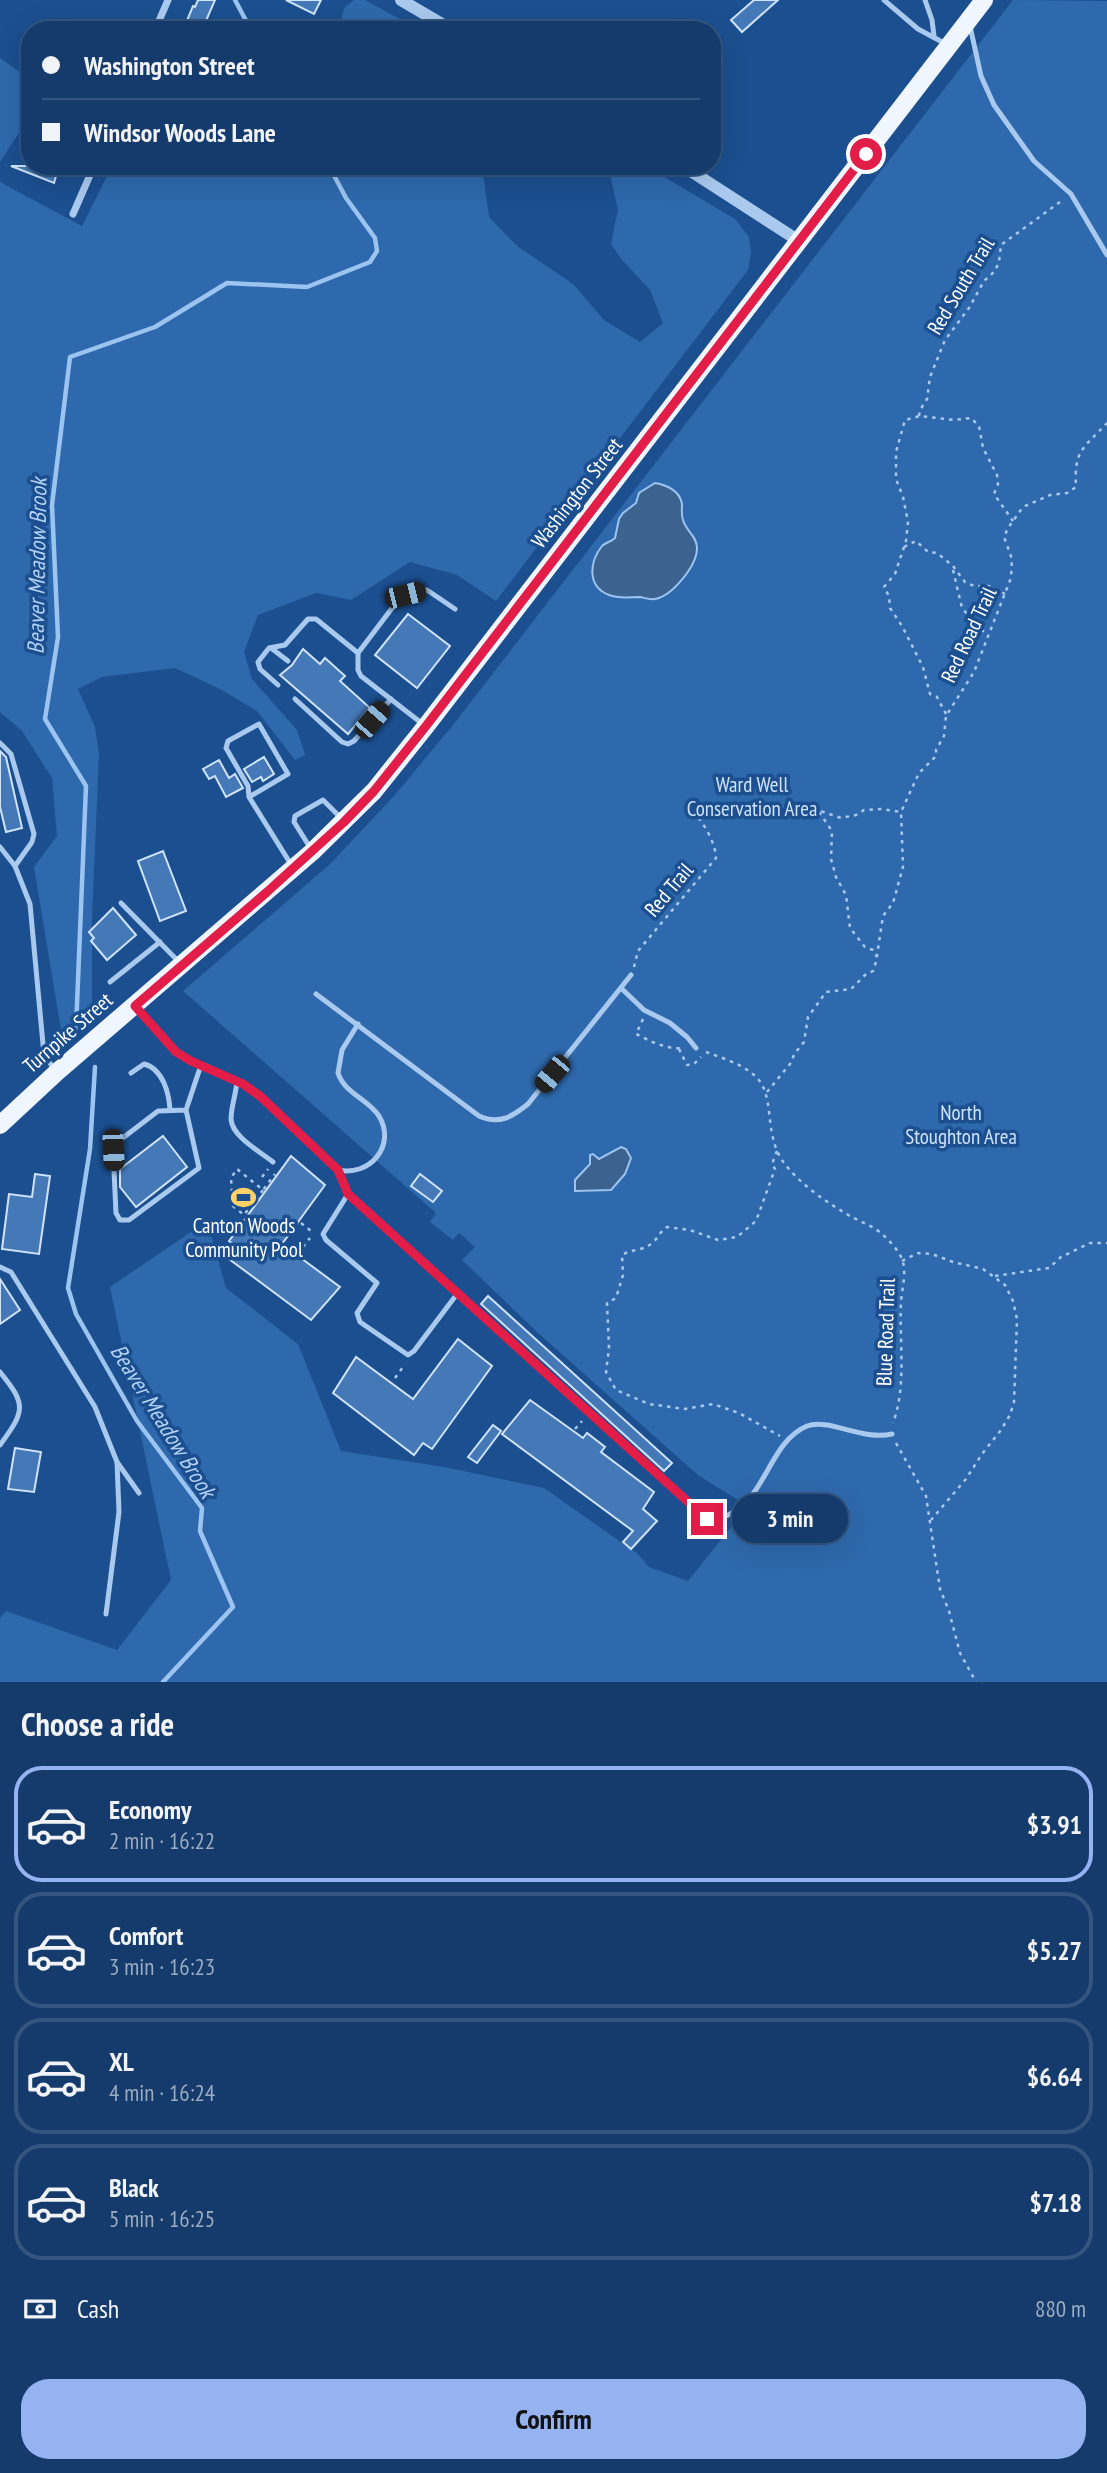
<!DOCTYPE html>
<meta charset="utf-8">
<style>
:root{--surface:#143b6b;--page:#1d4271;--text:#f1f3f6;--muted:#9dadc1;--line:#33557e;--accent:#95b2f1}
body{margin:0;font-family:"PT Sans Narrow",sans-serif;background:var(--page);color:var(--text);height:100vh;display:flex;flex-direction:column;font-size:26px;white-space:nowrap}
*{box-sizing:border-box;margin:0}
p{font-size:23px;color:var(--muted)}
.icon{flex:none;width:38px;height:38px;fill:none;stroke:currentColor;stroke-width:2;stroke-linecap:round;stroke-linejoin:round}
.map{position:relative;height:1682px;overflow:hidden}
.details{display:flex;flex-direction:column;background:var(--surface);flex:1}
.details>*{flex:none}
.top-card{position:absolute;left:21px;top:21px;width:700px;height:154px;border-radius:28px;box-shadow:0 7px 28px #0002,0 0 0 2px var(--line);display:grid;align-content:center;height:154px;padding:0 21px;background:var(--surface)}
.end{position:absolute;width:32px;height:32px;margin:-16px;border:9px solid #e11d48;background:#fff;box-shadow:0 0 0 4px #fff}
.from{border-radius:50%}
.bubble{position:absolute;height:49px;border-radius:24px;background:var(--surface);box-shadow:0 7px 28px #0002,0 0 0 2px var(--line);font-size:23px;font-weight:800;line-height:49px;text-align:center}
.car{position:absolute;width:21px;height:42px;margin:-21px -10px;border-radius:9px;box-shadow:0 0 5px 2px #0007;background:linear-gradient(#222 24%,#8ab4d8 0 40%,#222 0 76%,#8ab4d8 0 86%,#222 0)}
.top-card b{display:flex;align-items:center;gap:24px;height:66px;font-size:26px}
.top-card b+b{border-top:2px solid var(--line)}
.top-card i{width:18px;height:18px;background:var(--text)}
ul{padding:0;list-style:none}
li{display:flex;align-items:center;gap:21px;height:116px;margin:0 14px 10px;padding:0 7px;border:4px solid var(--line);border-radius:28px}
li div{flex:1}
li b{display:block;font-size:26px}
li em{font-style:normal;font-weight:800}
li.current{border-color:var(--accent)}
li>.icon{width:63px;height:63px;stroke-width:1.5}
h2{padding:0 21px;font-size:32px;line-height:84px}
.pay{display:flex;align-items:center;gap:18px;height:77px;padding:0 21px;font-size:26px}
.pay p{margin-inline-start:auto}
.action{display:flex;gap:14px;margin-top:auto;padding:14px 21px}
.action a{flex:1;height:80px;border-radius:28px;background:var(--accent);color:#111;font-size:28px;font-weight:800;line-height:80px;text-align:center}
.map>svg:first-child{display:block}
.green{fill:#2e69ad}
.water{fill:#3c6290;stroke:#9cc4f0;stroke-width:2}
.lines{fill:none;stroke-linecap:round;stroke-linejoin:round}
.stream{stroke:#9cc4f0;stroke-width:4.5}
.building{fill:#4478b7;stroke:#cfe3fa;stroke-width:2}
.path{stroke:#a9c9ee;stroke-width:2.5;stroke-dasharray:3.5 5;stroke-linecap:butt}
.service{stroke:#a9c9ee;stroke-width:5}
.minor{stroke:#a9c9ee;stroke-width:7}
.tertiary{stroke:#a9c9ee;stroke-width:12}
.primary{stroke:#f0f6ff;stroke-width:18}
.route{stroke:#e11d48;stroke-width:9}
.labels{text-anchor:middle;stroke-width:7;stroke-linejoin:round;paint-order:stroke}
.street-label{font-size:21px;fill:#fff;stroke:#1b4f8f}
.park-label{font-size:21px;fill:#cfe3fa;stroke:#1b4f8f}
.poi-label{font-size:21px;fill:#fff;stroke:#1b4f8f}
.water-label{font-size:23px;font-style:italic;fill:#b5d3f5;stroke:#1b4f8f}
</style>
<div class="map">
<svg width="1107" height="1682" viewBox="0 0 1107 1682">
<rect width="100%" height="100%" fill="#1b4f8f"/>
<g class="green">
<polygon points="354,0 365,0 420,30 339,30 344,8"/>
<polygon points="1013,0 1107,1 1107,1682 0,1682 0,1618 6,1611 117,1650 171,1580 110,1287 207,1221 226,1288 298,1344 341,1451 444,1467 544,1488 638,1554 649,1567 688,1581 748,1506 699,1476 537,1332 462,1260 475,1247 459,1233 453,1240 430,1222 436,1213 183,991 330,864 394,796 453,725"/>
<polygon points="0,58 21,73 28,92 28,119 0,162"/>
<polygon points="128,166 482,166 489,217 517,246 573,284 604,320 640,342 663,323 650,290 622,260 611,244 618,210 608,166 646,166 735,219 749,237 751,253 748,270 496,601 457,575 410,562 351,600 316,593 258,615 244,652 252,679 297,730 305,755 295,760 257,711 220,689 175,668 102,677 78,689 95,727 99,754 92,918 92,1009 62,1036 34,867 57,836 52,778 22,731 0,712 0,182 82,226 111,168"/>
</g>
<g class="water">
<path d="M655,483C667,485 680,491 682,504C682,510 681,515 683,520C686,531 697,536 697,548C697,566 672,596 655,599C650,600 645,598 640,597C630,597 619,599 609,595C586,586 590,561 602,546C606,542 611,542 615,538L619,519L623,513L636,503L639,493Z"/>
<polygon points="621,1147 626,1149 631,1158 625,1174 611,1190 575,1191 575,1180 590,1164 590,1155 593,1154 599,1159"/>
</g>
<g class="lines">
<g class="stream">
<polyline points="235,0 251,30"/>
<polyline points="76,1029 86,786 45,719 58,637 52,505 70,357 155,327 227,283 307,287 370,262 377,251 375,238 346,198 329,166"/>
<polyline points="95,1067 90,1149 68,1288 76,1314 137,1421 202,1508 200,1531 233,1607 163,1682"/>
</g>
</g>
<g class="building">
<polygon points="198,0 215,0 202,30 183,30 193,6 195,7"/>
<polygon points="286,0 321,0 314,14"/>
<polygon points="754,0 778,0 742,32 731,20"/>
<polygon points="11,166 59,166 54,183"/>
<polygon points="408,614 450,646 417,688 375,655"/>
<polygon points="303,649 320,664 325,658 345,676 340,681 370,708 348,734 280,675 292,665"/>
<polygon points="0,751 6,757 22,828 6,832 0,807"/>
<polygon points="264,757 274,774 263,781 261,777 252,782 244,769"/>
<polygon points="219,760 229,778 235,774 243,788 226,797 215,776 209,779 203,769"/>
<polygon points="163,851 186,911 160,921 138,861"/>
<polygon points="113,908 136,935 107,960 91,941 94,938 89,932"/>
<polygon points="163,1136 187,1167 136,1207 120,1187 120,1169"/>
<polygon points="291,1156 325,1185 282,1244 340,1287 311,1320 229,1259 238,1248 229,1241"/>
<polygon points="35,1174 50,1176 39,1254 2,1249 9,1194 32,1197"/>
<polygon points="420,1174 442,1191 433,1202 411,1186"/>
<polygon points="0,1279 20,1310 0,1324"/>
<polygon points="488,1296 672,1463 664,1471 481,1304"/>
<polygon points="458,1339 492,1366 432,1449 423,1443 414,1455 333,1393 356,1357 413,1399"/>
<polygon points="530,1400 583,1438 587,1433 605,1447 601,1452 654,1492 643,1509 657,1521 631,1549 623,1542 633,1531 502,1434"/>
<polygon points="493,1425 501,1431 477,1463 468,1457"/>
<polygon points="15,1448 41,1452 34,1492 8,1489"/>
</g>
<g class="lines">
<g class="path">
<polyline points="919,416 920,410 927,399 930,377 945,340 969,308 984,281 995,271 999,262 1001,245 1064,199"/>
<polyline points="904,547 916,541 928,552 937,553 953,566 965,582 974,586 989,586 1005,594"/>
<polyline points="953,570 962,608 979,628 987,634"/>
<polyline points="946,714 937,697 930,694 923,667 902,626 890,608 889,596 884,587 895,574 906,541 908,522 903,497 896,479 896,452 905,420 920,416 954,420 971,418 979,426 983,448 997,475 998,484 994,494 1013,521"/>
<polyline points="819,812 832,831 831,859 836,877 846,895 850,928 865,947 873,950 877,957"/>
<path d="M634,967L638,951L716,858C716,844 703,821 694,813V809L699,808L728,816L783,807L806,806L841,818L856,815L864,810L881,809L901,812"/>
<path d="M643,1019L636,1034C650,1041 667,1050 683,1048"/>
<polyline points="679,1049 687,1065 694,1064 701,1057"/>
<path d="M706,1052C722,1058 740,1063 754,1075C777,1094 762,1133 784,1163C801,1185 826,1202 850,1216C861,1222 873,1226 882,1234C890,1241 898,1250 902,1259C907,1273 902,1287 901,1302C899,1342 907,1385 893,1423"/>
<path d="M767,1092L790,1064L795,1053L804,1042L808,1017L826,992L851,989L866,974L873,971L876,962L883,916L893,903L903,867L901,812L919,773L936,756V750L944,736L946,716L974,672L1011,578L1012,559L1004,537L1008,528L1023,507L1050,495L1067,493L1076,487C1074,449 1083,449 1107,423"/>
<path d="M777,1151L772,1164L775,1169L756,1221L737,1237L718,1240L690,1230L667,1227C659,1232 658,1239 651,1244C642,1251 631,1249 622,1255L623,1275L616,1298L607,1303L609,1348L606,1372L616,1390L649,1404L685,1409L713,1404L739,1413L780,1436"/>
<polyline points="262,1177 268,1169"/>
<polyline points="263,1190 244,1215 233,1206 231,1178 237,1169 263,1190 275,1174"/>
<polyline points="301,1223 311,1231"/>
<polyline points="303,1247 310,1238"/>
<polyline points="902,1261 918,1253 932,1254 953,1262 983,1269 1005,1285 1013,1301 1017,1319 1014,1402 1010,1415 1001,1430 982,1454 966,1479 931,1520"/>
<polyline points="995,1276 1049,1268 1061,1257 1090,1243 1107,1243"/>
<polyline points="395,1378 403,1367"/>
<polyline points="575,1429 582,1421"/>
<polyline points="896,1443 926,1496 940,1589 949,1611 960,1653 976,1682"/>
</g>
<g class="service">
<polyline points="884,0 918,29 946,44"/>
<polyline points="925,0 932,20 934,36"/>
<polyline points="970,26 981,76 994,105 1034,161 1071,194 1107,255"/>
<polyline points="271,648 288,661"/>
<polyline points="278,685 260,669 258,662 269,648 285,645 308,619 316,619 358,653"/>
<polyline points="295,699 342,742 348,744 354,741 391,699"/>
<polyline points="424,725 361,676 358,670 358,653 399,599 405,595 427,590 455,609"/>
<polyline points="0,743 11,754 34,834 32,842 15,866 0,847"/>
<polyline points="249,797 288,774 259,724 228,741 226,748 248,786 249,797 292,866"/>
<polyline points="311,849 294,822 295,816 323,800 340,817"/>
<polyline points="15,866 30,904 44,1055 55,1070"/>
<polyline points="121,903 180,963"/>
<polyline points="110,982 160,942"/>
<polyline points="621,988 644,1010 670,1023 687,1037 696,1048"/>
<path d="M316,994L479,1116C499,1125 512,1117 528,1104L631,975"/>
<path d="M131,1073L144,1064C163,1069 169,1093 170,1110"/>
<path d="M237,1081C236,1094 231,1107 231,1119C232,1137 261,1152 273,1162"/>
<polyline points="186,1110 158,1111 115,1144 113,1150 116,1213 120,1220 129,1220 199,1168 186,1110 201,1065"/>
<path d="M338,1170C369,1177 397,1146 379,1116C367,1098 345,1094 338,1073L342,1050L358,1024"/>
<polyline points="348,1194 323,1234 326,1240 377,1283 357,1313 360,1322 408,1355 414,1351 457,1294"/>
<polyline points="0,1267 11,1272 95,1407 117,1462 119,1512 106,1614"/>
<path d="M0,1372C27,1405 25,1411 0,1445"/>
<polyline points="117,1462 139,1493"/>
<path d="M707,1519C714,1518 722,1518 728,1515C766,1499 769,1442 807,1426C829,1418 862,1441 892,1434"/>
</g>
<g class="minor">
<polyline points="155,30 168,0"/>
<polyline points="73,214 94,166"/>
<polyline points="135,1007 176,1052 191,1061 243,1084 260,1096 338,1170 348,1194 707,1519"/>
</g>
<g class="tertiary">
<polyline points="401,0 452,30"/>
<polyline points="683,166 799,241"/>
</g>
<polyline class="primary" points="0,1125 57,1072 312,852 374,791 426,726 984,0"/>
</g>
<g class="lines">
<polyline class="route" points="707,1519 348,1194 338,1170 260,1096 243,1084 191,1061 176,1052 135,1006 267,892 344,822 374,791 426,726 866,154"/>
</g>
<defs>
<symbol id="stadium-bare" viewBox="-9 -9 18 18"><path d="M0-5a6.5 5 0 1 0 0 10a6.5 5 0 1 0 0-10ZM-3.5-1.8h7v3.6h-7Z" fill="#ffd166" stroke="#1b4f8f" stroke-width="2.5" paint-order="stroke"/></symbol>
</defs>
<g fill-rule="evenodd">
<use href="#stadium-bare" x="226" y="1180" width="35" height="35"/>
</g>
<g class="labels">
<g class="street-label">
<text transform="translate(961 286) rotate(-59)" y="7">Red South Trail</text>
<text transform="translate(577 493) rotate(-52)" y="7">Washington Street</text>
<text transform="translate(969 635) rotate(-65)" y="7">Red Road Trail</text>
<text transform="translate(669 890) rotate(-50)" y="7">Red Trail</text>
<text transform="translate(68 1033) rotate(-41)" y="7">Turnpike Street</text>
<text transform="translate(886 1332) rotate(-88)" y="7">Blue Road Trail</text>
</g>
<g class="park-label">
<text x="752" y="792">Ward Well<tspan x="752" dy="24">Conservation Area</tspan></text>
<text x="961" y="1120">North<tspan x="961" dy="24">Stoughton Area</tspan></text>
</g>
<g class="poi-label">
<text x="244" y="1233">Canton Woods<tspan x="244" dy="24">Community Pool</tspan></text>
</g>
<g class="water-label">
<text transform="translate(37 566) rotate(-89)" y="8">Beaver Meadow Brook</text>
<text transform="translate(163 1421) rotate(58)" y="8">Beaver Meadow Brook</text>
</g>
</g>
</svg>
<i class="end from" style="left:866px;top:154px"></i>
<i class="end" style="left:707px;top:1519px"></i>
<div class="bubble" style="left:732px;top:1494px;width:116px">3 min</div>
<i class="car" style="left:405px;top:595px;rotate:76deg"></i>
<i class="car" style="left:372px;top:720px;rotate:41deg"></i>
<i class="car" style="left:552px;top:1074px;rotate:220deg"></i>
<i class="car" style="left:113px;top:1150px;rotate:177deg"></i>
<div class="top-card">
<b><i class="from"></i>Washington Street</b>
<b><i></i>Windsor Woods Lane</b>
</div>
</div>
<section class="details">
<h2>Choose a ride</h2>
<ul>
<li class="current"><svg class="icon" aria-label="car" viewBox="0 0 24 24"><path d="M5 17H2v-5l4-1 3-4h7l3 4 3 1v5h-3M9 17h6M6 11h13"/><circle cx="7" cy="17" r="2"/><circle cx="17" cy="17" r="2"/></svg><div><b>Economy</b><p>2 min · 16:22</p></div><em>$3.91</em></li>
<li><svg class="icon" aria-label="car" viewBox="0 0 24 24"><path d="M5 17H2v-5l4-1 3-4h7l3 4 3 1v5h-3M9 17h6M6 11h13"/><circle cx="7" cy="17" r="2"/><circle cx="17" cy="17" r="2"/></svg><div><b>Comfort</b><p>3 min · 16:23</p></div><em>$5.27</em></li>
<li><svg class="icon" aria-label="car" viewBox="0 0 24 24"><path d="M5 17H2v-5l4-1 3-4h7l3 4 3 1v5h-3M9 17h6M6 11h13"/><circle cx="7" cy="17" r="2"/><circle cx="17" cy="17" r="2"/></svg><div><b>XL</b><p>4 min · 16:24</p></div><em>$6.64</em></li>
<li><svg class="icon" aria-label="car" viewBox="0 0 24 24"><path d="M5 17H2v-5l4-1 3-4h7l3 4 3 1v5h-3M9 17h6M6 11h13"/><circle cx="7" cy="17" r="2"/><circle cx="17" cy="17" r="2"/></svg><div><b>Black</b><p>5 min · 16:25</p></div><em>$7.18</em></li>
</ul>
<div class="pay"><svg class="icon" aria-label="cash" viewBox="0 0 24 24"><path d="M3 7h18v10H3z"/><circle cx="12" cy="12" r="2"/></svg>Cash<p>880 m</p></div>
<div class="action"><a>Confirm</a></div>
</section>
